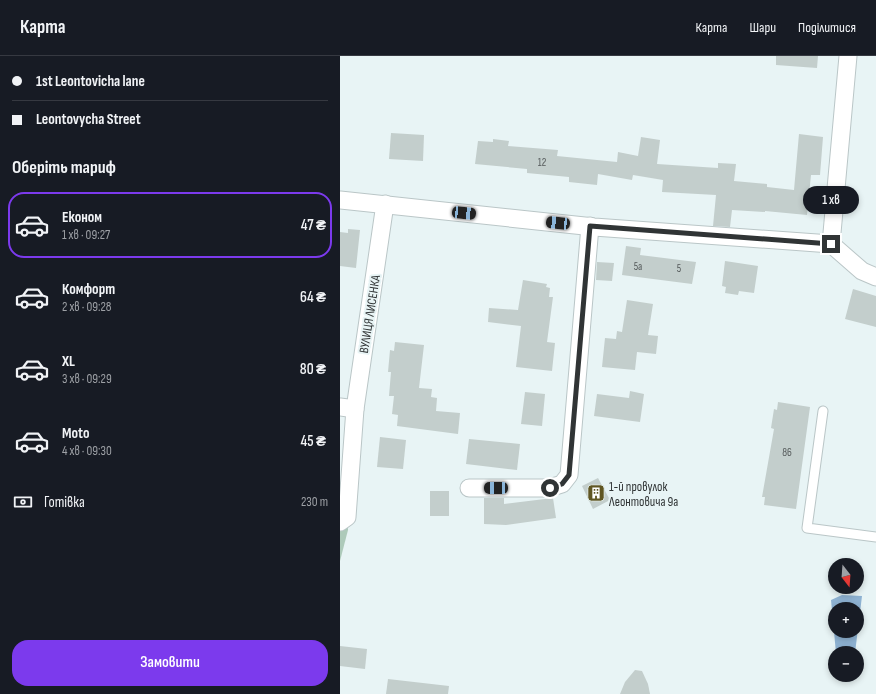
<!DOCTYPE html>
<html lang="uk">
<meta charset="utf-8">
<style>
:root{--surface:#171b24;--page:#20242c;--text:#f1f3f6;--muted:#9ea1a6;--line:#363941;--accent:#7c3aed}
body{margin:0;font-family:"Sofia Sans Condensed",sans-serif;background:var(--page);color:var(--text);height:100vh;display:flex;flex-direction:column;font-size:15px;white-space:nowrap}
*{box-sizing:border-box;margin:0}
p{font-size:13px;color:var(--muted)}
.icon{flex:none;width:22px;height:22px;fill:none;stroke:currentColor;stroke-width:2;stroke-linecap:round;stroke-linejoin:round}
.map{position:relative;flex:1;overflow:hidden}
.details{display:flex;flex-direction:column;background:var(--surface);width:340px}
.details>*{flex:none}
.top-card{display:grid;align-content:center;height:88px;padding:0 12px;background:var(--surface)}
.needle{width:26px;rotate:163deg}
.tools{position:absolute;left:488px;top:502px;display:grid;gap:8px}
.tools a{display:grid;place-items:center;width:36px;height:36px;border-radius:50%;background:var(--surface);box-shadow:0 2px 6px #0003;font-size:20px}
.end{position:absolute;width:18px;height:18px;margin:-9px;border:5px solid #303435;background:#fff;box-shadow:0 0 0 2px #fff}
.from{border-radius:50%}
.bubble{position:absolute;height:28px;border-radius:14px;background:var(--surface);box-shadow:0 2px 6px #0003;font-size:13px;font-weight:600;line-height:28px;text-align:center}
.car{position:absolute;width:12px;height:24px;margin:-12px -6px;border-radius:5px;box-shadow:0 0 3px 1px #0007;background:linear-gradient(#222 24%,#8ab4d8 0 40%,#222 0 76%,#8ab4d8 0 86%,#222 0)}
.top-card b{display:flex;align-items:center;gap:14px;height:38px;font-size:15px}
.top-card b+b{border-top:1px solid var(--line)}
.top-card i{width:10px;height:10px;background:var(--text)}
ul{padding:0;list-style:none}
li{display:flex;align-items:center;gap:12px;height:66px;margin:0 8px 6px;padding:0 4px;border:2px solid transparent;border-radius:16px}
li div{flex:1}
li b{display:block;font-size:15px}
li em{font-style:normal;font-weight:600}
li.selected{border-color:var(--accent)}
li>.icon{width:36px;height:36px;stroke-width:1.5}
h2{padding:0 12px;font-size:18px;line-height:48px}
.pay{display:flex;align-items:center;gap:10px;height:44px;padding:0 12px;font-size:15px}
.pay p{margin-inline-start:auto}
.button{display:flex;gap:8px;margin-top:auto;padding:8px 12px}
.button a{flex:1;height:46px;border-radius:16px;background:var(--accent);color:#fff;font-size:16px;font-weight:600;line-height:46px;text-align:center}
header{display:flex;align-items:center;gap:24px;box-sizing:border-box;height:56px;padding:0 20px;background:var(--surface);border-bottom:1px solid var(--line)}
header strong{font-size:19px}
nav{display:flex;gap:22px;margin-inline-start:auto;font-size:14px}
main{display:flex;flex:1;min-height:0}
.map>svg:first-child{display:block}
.green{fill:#adcaba}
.water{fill:#8eb2d2;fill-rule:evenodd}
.building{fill:#c3cecc}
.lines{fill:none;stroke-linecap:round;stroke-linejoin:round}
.lane-casing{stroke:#bac6c7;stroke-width:11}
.street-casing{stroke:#bac6c7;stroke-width:19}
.lane{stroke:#fff;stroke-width:9}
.street{stroke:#fff;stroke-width:17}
.route{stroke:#303435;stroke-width:5}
.labels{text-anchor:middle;stroke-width:4;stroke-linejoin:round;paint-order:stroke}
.number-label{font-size:11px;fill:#555a5b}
.street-label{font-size:13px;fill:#303435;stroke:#e8f4f5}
.poi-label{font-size:13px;fill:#303435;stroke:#e8f4f5;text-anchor:start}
</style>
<header>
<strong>Карта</strong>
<nav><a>Карта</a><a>Шари</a><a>Поділитися</a></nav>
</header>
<main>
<section class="details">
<div class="top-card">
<b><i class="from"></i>1st Leontovicha lane</b>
<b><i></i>Leontovycha Street</b>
</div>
<h2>Оберіть тариф</h2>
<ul>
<li class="selected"><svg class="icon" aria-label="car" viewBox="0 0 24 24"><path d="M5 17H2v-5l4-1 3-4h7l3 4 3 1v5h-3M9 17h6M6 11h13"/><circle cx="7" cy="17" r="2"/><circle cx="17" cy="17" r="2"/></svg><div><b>Економ</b><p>1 хв · 09:27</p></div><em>47 ₴</em></li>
<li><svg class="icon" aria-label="car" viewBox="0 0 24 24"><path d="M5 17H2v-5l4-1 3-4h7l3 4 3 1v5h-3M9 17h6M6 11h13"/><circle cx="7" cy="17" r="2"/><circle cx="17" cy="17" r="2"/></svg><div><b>Комфорт</b><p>2 хв · 09:28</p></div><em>64 ₴</em></li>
<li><svg class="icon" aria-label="car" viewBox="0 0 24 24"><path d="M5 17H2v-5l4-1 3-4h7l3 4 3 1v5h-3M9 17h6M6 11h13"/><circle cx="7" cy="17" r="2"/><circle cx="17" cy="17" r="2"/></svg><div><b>XL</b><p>3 хв · 09:29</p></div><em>80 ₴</em></li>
<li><svg class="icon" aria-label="car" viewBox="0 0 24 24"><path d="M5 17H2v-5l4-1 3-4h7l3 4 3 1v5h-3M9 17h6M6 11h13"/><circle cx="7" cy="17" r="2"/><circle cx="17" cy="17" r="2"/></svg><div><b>Moto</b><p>4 хв · 09:30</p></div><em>45 ₴</em></li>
</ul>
<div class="pay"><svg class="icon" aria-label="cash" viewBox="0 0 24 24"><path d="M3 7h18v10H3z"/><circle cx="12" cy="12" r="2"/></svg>Готівка<p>230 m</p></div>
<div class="button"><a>Замовити</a></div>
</section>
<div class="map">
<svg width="536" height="638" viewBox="0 0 536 638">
<rect width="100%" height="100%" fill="#e8f4f5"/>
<polygon class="green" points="8,472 8,474 0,505 0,473"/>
<path class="water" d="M502,539L522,540L515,597H496L491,544ZM495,553H517V575H495Z"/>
<g class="building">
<polygon points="436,0 478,0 477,12 436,9"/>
<polygon points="51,77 84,79 83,105 49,103"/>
<polygon points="459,78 483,81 480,119 471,119 467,159 425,155 425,156 392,154 390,171 373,170 376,139 322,136 323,124 293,119 292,124 258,118 257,129 229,126 229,121 187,117 187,113 135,108 138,85 153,86 153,83 169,85 168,90 218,94 217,100 277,106 278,96 298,100 301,81 320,84 317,108 378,112 378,107 396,108 394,125 427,128 427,131 454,134"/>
<polygon points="8,173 20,174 16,212 0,210 0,176 8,177"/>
<polygon points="286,190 301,192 300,199 356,206 352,228 282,219"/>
<polygon points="385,205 418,210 414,237 399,235 398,239 385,237 386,231 382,230"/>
<polygon points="257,206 274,207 272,225 256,224"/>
<polygon points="183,224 207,228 206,231 210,232 209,241 213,241 207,286 215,287 212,315 176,311 181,270 148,266 149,252 178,254"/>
<polygon points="513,233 536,240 536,271 505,263"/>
<polygon points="287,244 313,248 308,279 318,280 316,298 297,296 295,314 262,311 265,282 276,283 277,275 282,276"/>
<polygon points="55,286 84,289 79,332 92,333 91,341 97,342 96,355 120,357 118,378 57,370 58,359 52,358 54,340 49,340 51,316 48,316 50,294 54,295"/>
<polygon points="290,335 304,338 300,366 254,360 257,338 289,342"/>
<polygon points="185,336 205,338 202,370 181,368"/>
<polygon points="438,346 470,351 456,453 424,449 425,441 422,441 434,373 431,372 434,353 437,354"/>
<polygon points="40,381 66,384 63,413 37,411"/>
<polygon points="129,383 180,388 177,414 126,408"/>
<polygon points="258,422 270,444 253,453 242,430"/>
<rect x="90" y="435" width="19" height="25"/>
<polygon points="144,442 164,442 164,448 213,442 216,462 166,469 144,468"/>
<polygon points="0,590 27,593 25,613 0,610"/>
<polygon points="295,614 302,615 308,628 310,638 280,638 285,626"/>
<polygon points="48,623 109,630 108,638 46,638"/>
</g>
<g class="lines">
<defs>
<polyline id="lane" points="483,355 467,472 536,481"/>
<g id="street">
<polyline points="508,0 491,188 522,215 536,221"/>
<polyline points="0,144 254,171 491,188"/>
<polyline points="0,351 15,353 45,148"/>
<polyline points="129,432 209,432 222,428 229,419 250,170"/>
<polyline points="0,466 7,461 15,353"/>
</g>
</defs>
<use href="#lane" class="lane-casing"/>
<use href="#street" class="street-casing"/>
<use href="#lane" class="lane"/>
<use href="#street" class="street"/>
</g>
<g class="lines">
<polyline class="route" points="210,432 222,428 229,419 250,170 491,188"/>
</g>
<defs>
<symbol id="building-square" viewBox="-11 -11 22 22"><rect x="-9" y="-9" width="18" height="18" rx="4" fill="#605622" stroke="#e8f4f5"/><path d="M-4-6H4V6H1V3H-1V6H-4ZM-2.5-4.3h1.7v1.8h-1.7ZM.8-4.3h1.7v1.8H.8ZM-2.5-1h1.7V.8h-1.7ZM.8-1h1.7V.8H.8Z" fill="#fff"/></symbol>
</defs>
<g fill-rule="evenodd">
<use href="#building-square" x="246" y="427" width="20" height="20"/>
</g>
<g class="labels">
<g class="number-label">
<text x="202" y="110">12</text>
<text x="298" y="214">5а</text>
<text x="339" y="216">5</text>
<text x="447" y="400">86</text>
</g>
<g class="street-label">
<text transform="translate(29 258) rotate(-81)" y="5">ВУЛИЦЯ ЛИСЕНКА</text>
</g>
<g class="poi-label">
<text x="269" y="435">1-й провулок<tspan x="269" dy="15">Леонтовича 9а</tspan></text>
</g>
</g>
</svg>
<div class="tools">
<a><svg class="needle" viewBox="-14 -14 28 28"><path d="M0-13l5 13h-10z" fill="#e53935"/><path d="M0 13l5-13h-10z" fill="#9ea1a6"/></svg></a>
<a>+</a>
<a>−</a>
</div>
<i class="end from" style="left:210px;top:432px"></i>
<i class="end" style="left:491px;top:188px"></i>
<div class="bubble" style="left:463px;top:130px;width:56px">1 хв</div>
<i class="car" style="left:124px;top:157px;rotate:96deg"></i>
<i class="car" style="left:218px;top:167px;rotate:276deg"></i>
<i class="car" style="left:156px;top:432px;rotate:270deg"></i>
</div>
</main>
